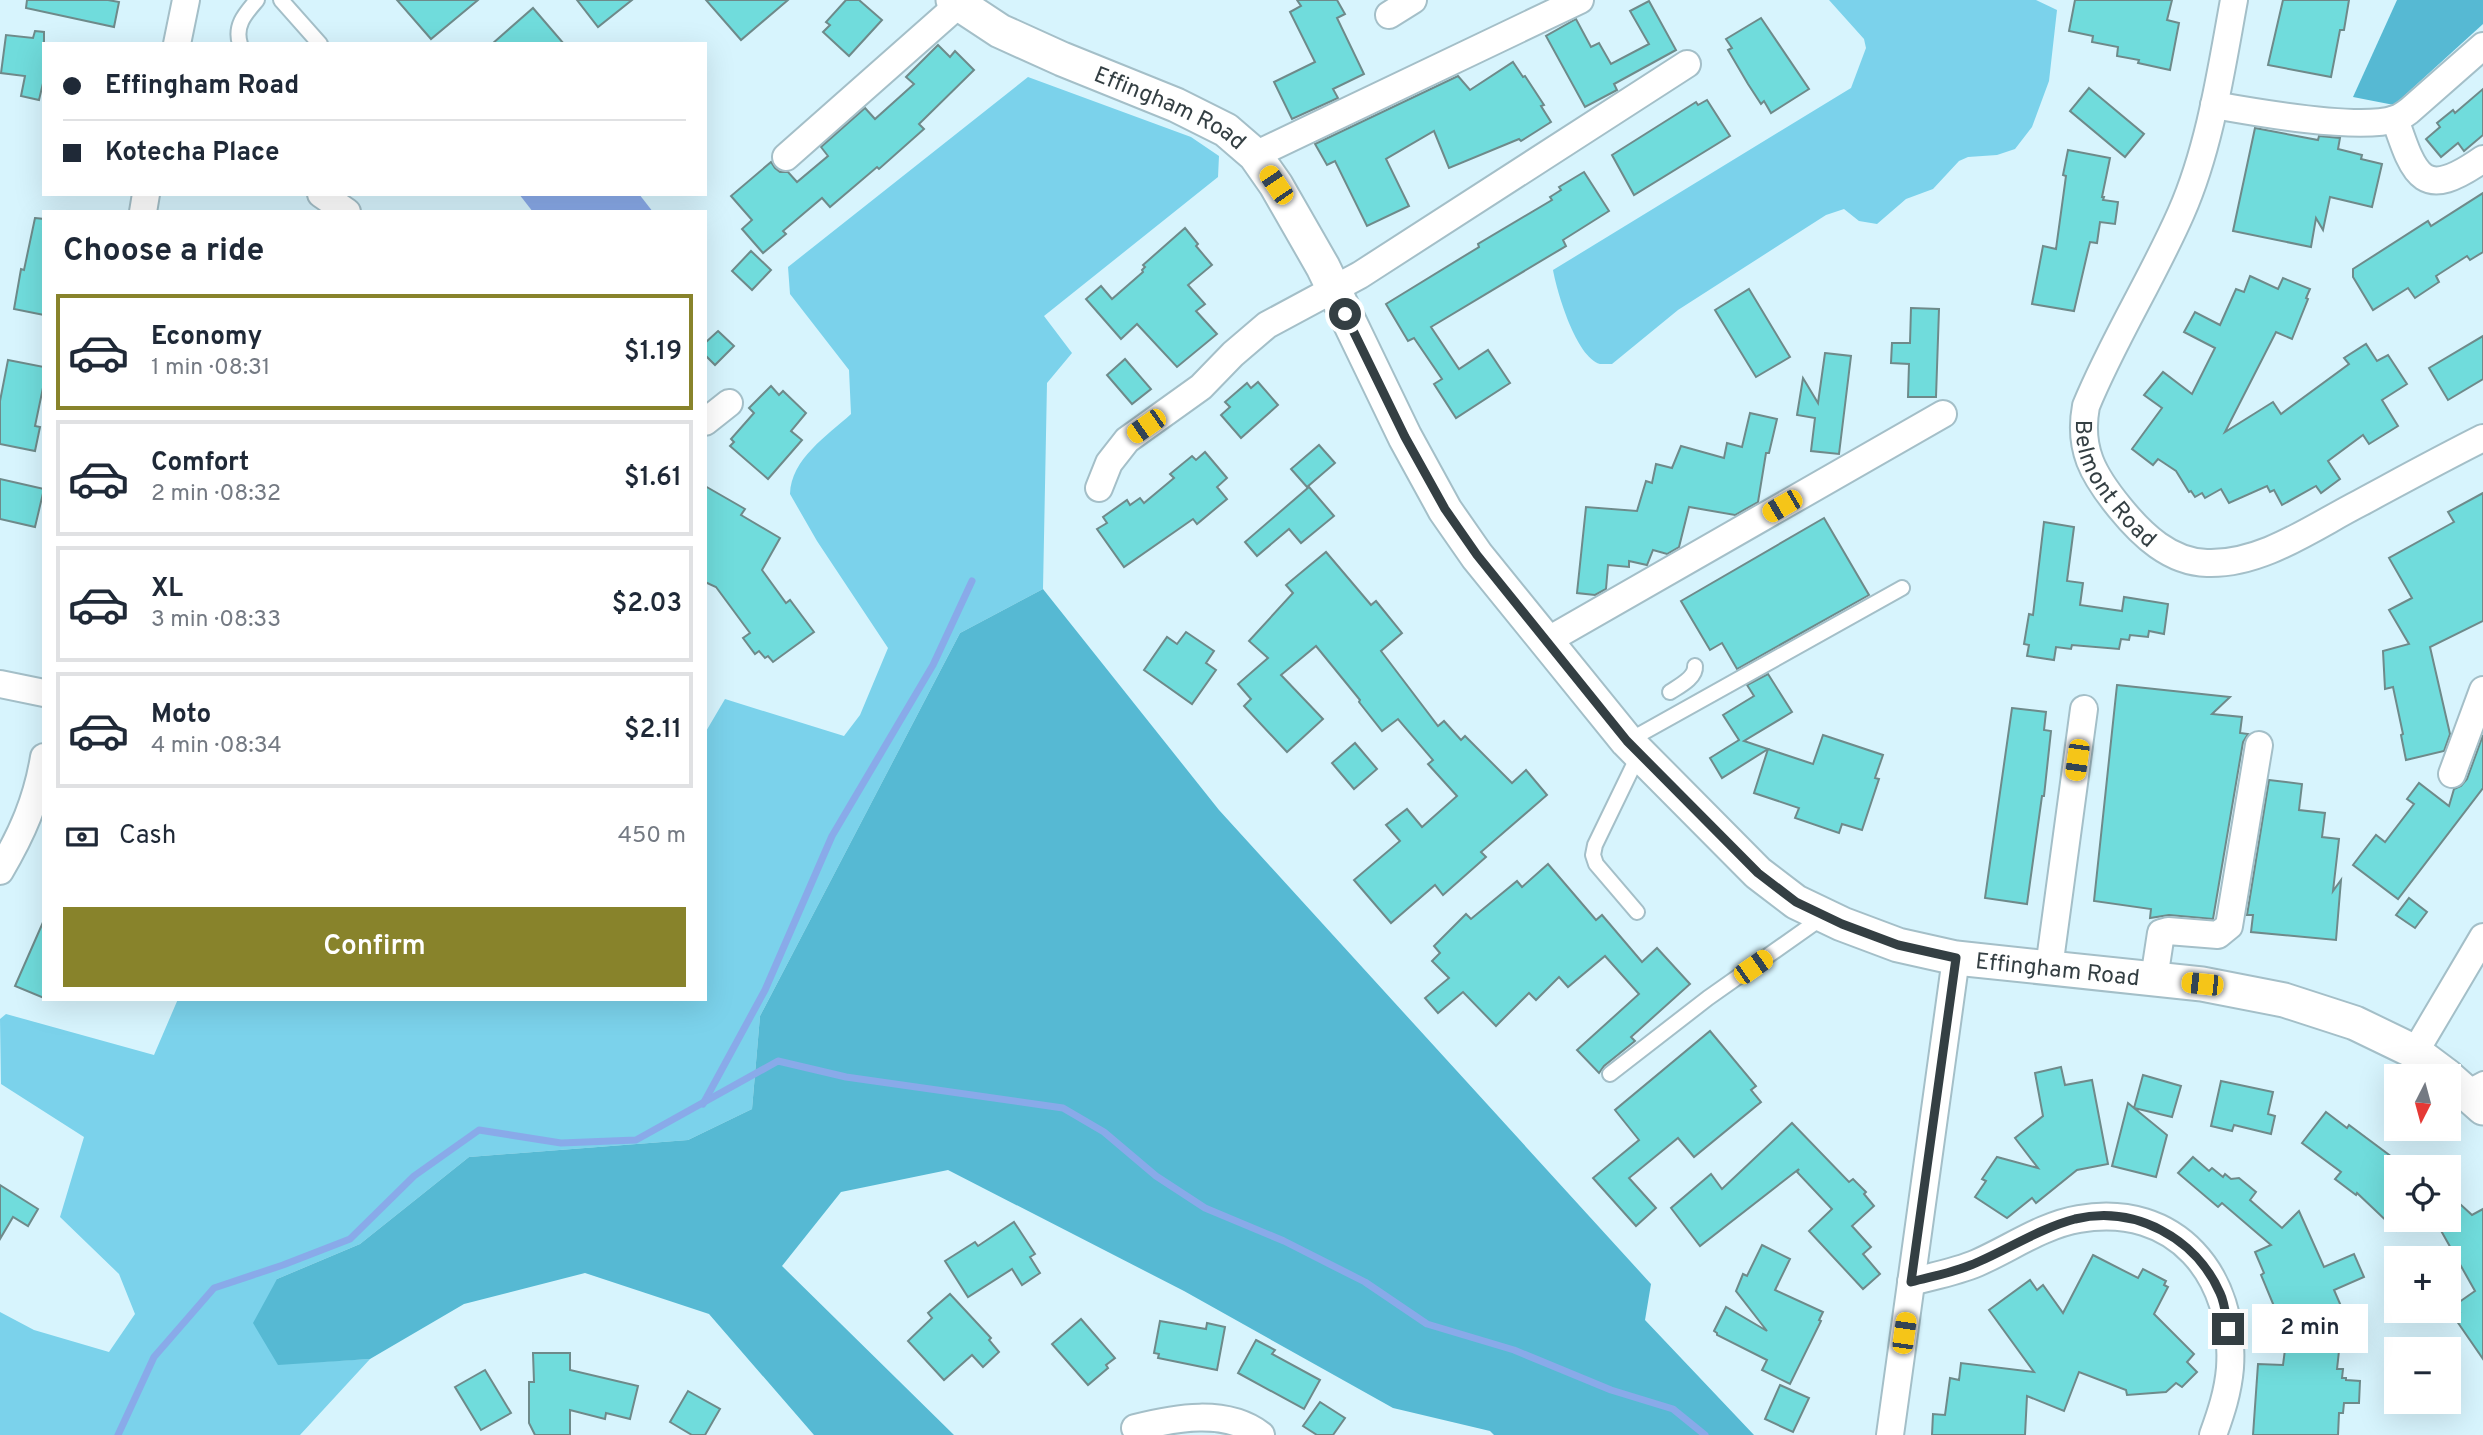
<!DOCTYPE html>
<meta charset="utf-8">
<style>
:root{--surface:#fff;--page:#f2f2f3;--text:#1f2937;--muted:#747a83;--line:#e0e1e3;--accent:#88832b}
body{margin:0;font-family:Overpass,sans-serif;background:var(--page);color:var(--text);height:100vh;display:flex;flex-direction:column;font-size:26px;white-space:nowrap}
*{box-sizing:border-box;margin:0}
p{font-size:23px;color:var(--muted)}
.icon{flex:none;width:38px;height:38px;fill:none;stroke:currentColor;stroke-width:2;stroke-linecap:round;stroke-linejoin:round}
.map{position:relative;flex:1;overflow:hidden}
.sheet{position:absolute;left:42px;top:210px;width:665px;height:791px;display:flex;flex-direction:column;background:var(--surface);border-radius:0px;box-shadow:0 7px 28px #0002}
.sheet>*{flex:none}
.hud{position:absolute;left:42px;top:42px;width:665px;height:154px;border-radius:0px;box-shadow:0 7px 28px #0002;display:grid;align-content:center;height:154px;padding:0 21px;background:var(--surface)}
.needle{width:46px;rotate:186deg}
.buttons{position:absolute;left:2384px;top:1064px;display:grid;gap:14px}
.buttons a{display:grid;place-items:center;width:77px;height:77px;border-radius:0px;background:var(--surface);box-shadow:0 7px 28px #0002;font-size:35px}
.end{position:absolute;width:32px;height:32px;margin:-16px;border:9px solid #343f43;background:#fff;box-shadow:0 0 0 4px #fff}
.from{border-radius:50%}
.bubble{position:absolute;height:49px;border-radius:0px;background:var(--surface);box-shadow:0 7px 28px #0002;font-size:23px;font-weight:600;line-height:49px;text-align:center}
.car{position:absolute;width:21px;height:42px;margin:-21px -10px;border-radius:9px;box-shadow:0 0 5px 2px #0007;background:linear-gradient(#f5c518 24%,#345 0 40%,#f5c518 0 76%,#345 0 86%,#f5c518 0)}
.hud b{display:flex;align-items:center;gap:24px;height:66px;font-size:26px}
.hud b+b{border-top:2px solid var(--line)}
.hud i{width:18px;height:18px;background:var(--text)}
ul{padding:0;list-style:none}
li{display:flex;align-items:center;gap:21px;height:116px;margin:0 14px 10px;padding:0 7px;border:4px solid var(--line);border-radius:0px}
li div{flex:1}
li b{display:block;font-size:26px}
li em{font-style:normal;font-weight:600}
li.current{border-color:var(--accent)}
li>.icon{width:63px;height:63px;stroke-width:1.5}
h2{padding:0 21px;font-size:32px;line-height:84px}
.pay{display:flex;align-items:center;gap:18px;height:77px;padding:0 21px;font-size:26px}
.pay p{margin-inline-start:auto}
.button{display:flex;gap:14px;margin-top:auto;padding:14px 21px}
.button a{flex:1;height:80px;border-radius:0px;background:var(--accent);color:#fff;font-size:28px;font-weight:600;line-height:80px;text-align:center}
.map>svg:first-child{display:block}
.green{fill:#7bd2eb}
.forest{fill:#56b9d3}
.water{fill:#89aae9}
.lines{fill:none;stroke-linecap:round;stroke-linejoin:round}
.stream{stroke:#89aae9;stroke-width:7}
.building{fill:#70dcdc;stroke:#6e8a8a;stroke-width:2}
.service-casing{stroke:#a4bfc8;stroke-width:18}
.minor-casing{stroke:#a4bfc8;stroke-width:30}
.tertiary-casing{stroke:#a4bfc8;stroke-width:37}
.service{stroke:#fff;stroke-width:14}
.minor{stroke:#fff;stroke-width:26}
.tertiary{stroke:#fff;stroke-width:33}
.route{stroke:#343f43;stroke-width:9}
.labels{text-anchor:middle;stroke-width:6;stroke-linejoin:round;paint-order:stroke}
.street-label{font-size:23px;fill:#343f43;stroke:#d7f4fd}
</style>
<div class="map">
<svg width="2483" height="1435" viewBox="0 0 2483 1435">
<rect width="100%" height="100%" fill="#d7f4fd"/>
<g class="green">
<path d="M1829,0H2036L2057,10L2049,81L2032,127L2015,149L1997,155L1968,157L1959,161L1933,189L1906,199L1877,224L1859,221L1844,209L1826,215L1678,310L1612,364C1609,364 1603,364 1600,364C1576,357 1557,292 1553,270L1851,88L1866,48L1864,39Z"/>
<path d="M1028,77L1191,137L1219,156L1218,177L1044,316L1072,353L1047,383L1043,589L960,633L760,1016L752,1109L688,1140L469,1157L360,1244L277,1279L278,1364L370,1359L300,1435H0V1312L34,1330L109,1352L135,1314L119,1274L60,1217L84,1137L1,1084L0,1019L6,1014L154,1055L178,999H705V733L725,699L844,736L860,715L888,648L817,541L790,494C791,459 827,436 851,414L849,370L790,294L788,267Z"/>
</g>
<g class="forest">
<polygon points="2397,0 2483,0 2483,24 2394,105 2353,97"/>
<polygon points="1043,589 1219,810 1651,1284 1645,1320 1754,1435 1494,1435 1490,1431 1393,1408 1184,1291 948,1170 841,1192 782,1266 954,1435 814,1435 709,1314 585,1273 464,1304 370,1359 278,1365 253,1323 277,1279 360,1244 469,1157 688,1140 752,1109 760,1016 960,633"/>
</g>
<polygon class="water" points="519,194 639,194 653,212 533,212"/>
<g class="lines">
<g class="stream">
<polyline points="703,1104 765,990 832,836 933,665 972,581"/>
<polyline points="118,1435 154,1357 214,1288 283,1265 350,1239 414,1176 479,1130 561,1143 636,1140 778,1061 846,1077 1063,1108 1104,1132 1156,1176 1205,1208 1284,1241 1365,1282 1427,1324 1514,1350 1611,1390 1673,1409 1705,1435"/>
</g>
</g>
<g class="building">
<polygon points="27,0 108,0 119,2 114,27 26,8"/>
<polygon points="397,0 478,0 431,39"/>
<polygon points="577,0 632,0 598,27"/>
<polygon points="706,0 788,0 741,40"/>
<polygon points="846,0 859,0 882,20 849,56 823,32 830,25 826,22"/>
<polygon points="1297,0 1337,0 1345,14 1337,18 1364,74 1333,89 1338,98 1292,119 1274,82 1315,62 1290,12 1301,6"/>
<polygon points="2075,0 2172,0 2167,20 2179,23 2170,70 2138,63 2139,60 2117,56 2118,47 2092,42 2093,36 2069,31"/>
<polygon points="2283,0 2349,0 2344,30 2340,30 2331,77 2268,65"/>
<polygon points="1649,1 1676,50 1614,84 1617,90 1585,107 1546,36 1576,19 1591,47 1599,43 1611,64 1649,44 1630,11"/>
<polygon points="533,8 564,44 492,44"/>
<polygon points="1761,18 1809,89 1771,113 1764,101 1761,104 1748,84 1728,50 1732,48 1726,39"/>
<polygon points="35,31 44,32 44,79 39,100 21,96 25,76 1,73 6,35 33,38"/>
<polygon points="938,45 950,57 955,51 974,70 919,124 924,129 879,169 877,167 830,207 822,198 783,231 786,234 763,253 742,229 752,220 731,196 771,162 775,168 780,172 788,172 797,182 828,156 821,147 865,108 875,119 914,84 906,77"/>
<polygon points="1513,62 1523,77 1525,76 1544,105 1541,106 1551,122 1521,141 1519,139 1449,168 1434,131 1386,159 1409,206 1367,226 1335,161 1327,165 1315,144 1458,76 1470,90"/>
<polygon points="2089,88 2144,134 2125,157 2070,111"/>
<polygon points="2483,89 2483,135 2464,151 2458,143 2441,157 2426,139 2440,127 2437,123 2453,110 2455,113"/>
<polygon points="1707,100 1730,136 1634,195 1612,155 1696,102 1698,105"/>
<polygon points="2255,128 2318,140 2319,136 2340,138 2338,149 2362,155 2361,159 2382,164 2372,207 2330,197 2323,230 2316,218 2311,247 2233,231"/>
<polygon points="2068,150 2110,158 2102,197 2104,197 2103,200 2118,202 2115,224 2100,222 2097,243 2090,242 2074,311 2032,304 2043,246 2056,249 2066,176 2063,175"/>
<polygon points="1584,172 1609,211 1563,240 1566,246 1431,327 1459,369 1488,350 1510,383 1456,418 1434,384 1442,379 1414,338 1408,341 1386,304 1479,247 1478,244 1552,200 1550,197 1561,190 1559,187"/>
<polygon points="2483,193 2483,252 2470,260 2467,256 2436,276 2439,282 2415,298 2408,288 2373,310 2353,277 2353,269 2428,221 2431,226"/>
<polygon points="35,218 44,219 44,315 14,309 21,269 24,270"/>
<polygon points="1185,228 1198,244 1196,246 1212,265 1188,285 1205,304 1196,311 1217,334 1177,367 1137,324 1121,339 1086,299 1101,286 1112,299 1143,272 1142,270 1145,267 1143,265"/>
<polygon points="751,251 771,270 752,290 732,271"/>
<polygon points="2250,276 2278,289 2283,278 2310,289 2306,298 2308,299 2292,339 2276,332 2225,432 2273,402 2281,414 2349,364 2344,358 2366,344 2377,361 2388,355 2407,384 2382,400 2398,426 2369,444 2363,435 2328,461 2340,479 2321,493 2316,486 2282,505 2274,490 2270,492 2267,486 2229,503 2221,489 2205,498 2202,493 2195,497 2191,491 2189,492 2176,471 2158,459 2153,465 2132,449 2162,408 2144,395 2163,372 2192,394 2215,348 2184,332 2195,312 2220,325 2236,289 2244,292"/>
<polygon points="1749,289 1790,357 1756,377 1715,310"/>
<polygon points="1911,308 1939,309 1936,397 1908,397 1909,364 1891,363 1892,343 1910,343"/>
<polygon points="718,331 734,346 715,365 705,355 705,343"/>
<polygon points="2483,336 2483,379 2448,400 2429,368"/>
<polygon points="1825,353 1851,356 1839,454 1811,451 1815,418 1797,415 1803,378 1818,403"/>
<polygon points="1125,359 1151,389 1132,404 1107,375"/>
<polygon points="8,360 44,367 44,383 35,426 40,427 35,451 0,444 0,401"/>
<polygon points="1258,382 1278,405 1241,438 1221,415 1230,407 1225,402 1247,383 1251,388"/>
<polygon points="771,386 779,395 783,391 806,413 791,431 802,440 768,479 730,446 734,442 731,439 754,413 749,408"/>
<polygon points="1750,413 1777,419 1769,453 1766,453 1758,502 1735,515 1689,507 1679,547 1667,554 1653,550 1647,565 1629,561 1629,567 1608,565 1606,589 1595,595 1577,593 1586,507 1637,511 1646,481 1652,483 1656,464 1672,468 1681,446 1724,458 1727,443 1742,447"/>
<polygon points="1319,445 1335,463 1307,487 1291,469"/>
<polygon points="1205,452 1227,478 1217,487 1227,499 1197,524 1193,519 1124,567 1097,529 1107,523 1103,517 1127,500 1130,505 1140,498 1144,503 1174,478 1170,474 1192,456 1196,460"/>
<polygon points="0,479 44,489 35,527 0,519"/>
<polygon points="705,486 745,509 741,515 780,538 762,570 786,603 790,600 814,632 773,662 768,656 765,658 759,651 755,654 743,638 750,633 716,587 705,582"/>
<polygon points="1309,487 1334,516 1301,543 1289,529 1257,556 1245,542"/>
<polygon points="2483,493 2483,621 2430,647 2450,734 2444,751 2406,760 2401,735 2403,734 2393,687 2385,689 2383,651 2409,644 2389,610 2412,598 2389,558 2454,522 2448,512"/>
<polygon points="1824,518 1869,595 1737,669 1722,643 1710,650 1681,601"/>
<polygon points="2044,522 2074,527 2067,581 2083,583 2080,605 2122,611 2124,597 2168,604 2164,634 2149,631 2148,637 2130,635 2129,640 2121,639 2119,649 2072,645 2071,649 2056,647 2054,660 2027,656 2029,645 2024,644 2029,614 2033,615"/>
<polygon points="1326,552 1371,605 1376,601 1402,633 1381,651 1438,726 1444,721 1461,740 1465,736 1512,783 1526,770 1547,795 1481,852 1486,857 1443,895 1435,885 1391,923 1354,880 1400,841 1386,825 1407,809 1422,827 1457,796 1428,764 1433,760 1398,719 1382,731 1359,702 1360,700 1316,646 1281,675 1323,719 1287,752 1244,706 1251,699 1238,684 1268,658 1249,641 1293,593 1286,585"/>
<polygon points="1186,632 1214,651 1206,663 1216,670 1192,704 1144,670 1167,637 1177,644"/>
<polygon points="1768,674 1792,712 1744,741 1768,749 1722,778 1710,758 1739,740 1723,715 1754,696 1747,685"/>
<polygon points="2117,685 2230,697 2212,714 2242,717 2240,733 2248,734 2243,742 2213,919 2169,915 2150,918 2151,909 2094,901"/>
<polygon points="2012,708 2046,712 2044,730 2051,731 2044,796 2042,796 2027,904 1985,898"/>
<polygon points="1823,735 1883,755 1875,778 1879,779 1862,830 1842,824 1839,833 1795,818 1799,808 1754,793 1768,749 1813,764"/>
<polygon points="2483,735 2483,788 2398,899 2353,865 2376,835 2385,842 2414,804 2407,799 2419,783 2449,806 2454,789 2461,786 2467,779"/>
<polygon points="1355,743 1377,769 1354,789 1332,763"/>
<polygon points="2269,780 2302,784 2299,810 2325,813 2322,837 2339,839 2333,891 2341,880 2336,940 2251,932 2253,915 2247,915"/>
<polygon points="1548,864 1596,920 1602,915 1642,962 1657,948 1690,984 1631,1037 1635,1041 1604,1066 1599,1073 1577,1050 1639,994 1605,956 1568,987 1559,977 1536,1000 1529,993 1496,1026 1463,992 1438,1013 1425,998 1449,978 1432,961 1440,953 1434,946 1466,914 1471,919 1517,881 1522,887"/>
<polygon points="2409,898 2427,912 2415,928 2396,915"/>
<polygon points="44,920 44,998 15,986"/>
<polygon points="1710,1031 1756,1086 1751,1090 1761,1102 1694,1157 1678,1138 1629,1178 1656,1208 1636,1226 1593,1178 1639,1140 1615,1110"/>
<polygon points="2061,1067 2065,1085 2092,1080 2108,1164 2077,1170 2036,1203 2032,1198 2007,1218 1975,1197 1986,1181 1982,1179 1997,1157 2038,1168 2015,1138 2043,1116 2035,1073"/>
<polygon points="2143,1075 2181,1086 2172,1117 2134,1108 2167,1135 2156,1177 2112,1166 2128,1103 2134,1108"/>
<polygon points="2221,1081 2273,1092 2268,1114 2275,1116 2271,1134 2234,1125 2232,1131 2211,1126"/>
<polygon points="2326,1112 2347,1128 2349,1125 2396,1160 2396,1230 2357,1193 2356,1195 2335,1179 2341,1172 2302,1143"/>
<polygon points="1792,1123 1849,1182 1853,1179 1866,1192 1864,1194 1874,1206 1852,1226 1871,1247 1863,1254 1880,1274 1863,1289 1809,1231 1832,1209 1797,1172 1799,1169 1700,1246 1671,1208 1711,1174 1722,1189"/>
<polygon points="2193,1157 2209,1171 2212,1168 2223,1177 2225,1174 2231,1179 2239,1178 2256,1192 2250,1200 2282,1228 2299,1211 2324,1267 2354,1254 2364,1277 2334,1290 2351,1329 2341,1333 2337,1369 2343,1369 2342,1378 2346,1378 2346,1380 2360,1381 2359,1403 2344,1403 2343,1413 2339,1413 2338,1435 2253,1435 2258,1364 2283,1365 2286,1342 2278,1324 2281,1323 2261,1275 2264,1273 2255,1252 2271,1245 2222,1203 2218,1207 2178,1173"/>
<polygon points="0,1185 38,1209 28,1226 13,1217 0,1239"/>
<polygon points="2448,1193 2472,1215 2483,1209 2483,1359 2454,1317 2460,1312 2455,1305 2475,1291 2435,1220 2448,1220"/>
<polygon points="1014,1222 1035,1254 1030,1257 1040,1273 1022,1285 1012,1269 968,1297 945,1261 975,1242 978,1246"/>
<polygon points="1762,1245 1790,1259 1775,1290 1823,1312 1819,1320 1821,1321 1790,1384 1762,1370 1767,1360 1717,1335 1717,1333 1714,1331 1726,1307 1767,1331 1736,1291 1743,1274 1747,1276"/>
<polygon points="2093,1255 2138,1278 2143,1269 2166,1281 2164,1285 2168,1287 2154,1314 2194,1354 2187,1362 2197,1372 2182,1387 2176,1383 2166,1392 2127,1395 2126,1390 2079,1372 2064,1411 2027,1396 2025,1435 1932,1435 1933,1414 1945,1415 1950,1378 1959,1380 1961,1363 2034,1372 1989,1310 2030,1280 2037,1290 2043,1285 2063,1313"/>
<polygon points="950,1294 991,1338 989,1340 999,1352 983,1367 972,1355 944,1380 908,1341 932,1318 928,1313"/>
<polygon points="1081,1319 1115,1358 1106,1365 1108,1368 1088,1385 1052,1344"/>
<polygon points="1160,1321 1206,1329 1207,1323 1225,1327 1217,1370 1158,1358 1159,1354 1154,1353"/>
<polygon points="1256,1340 1275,1350 1272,1354 1320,1380 1304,1409 1238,1373"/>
<polygon points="533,1353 570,1353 570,1370 638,1386 630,1419 606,1413 605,1419 570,1410 570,1435 535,1435 529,1423 529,1382 534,1382"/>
<polygon points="485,1370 511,1413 481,1430 455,1387"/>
<polygon points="1780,1385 1809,1398 1793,1432 1765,1419"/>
<polygon points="688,1391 720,1409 705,1435 692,1435 670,1422"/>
<polygon points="1320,1402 1345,1418 1333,1435 1317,1435 1303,1426"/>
</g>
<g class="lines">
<defs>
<g id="service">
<polyline points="281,0 320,44"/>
<path d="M240,44C234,25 246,13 257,0"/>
<path d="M1670,692C1679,686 1696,678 1695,666"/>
<polyline points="1628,741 1902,588"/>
<polyline points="1637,912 1596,864 1593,855 1595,845 1639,754"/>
<polyline points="1610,1074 1708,998 1823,917"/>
<polyline points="2464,1089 2483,1079"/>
</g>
<g id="minor">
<path id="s1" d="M2234,0C2221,71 2210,147 2181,213C2152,279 2113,340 2086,406C2078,449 2093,475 2120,508C2142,535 2170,562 2207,563C2262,565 2313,527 2360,503C2401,481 2441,459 2483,438"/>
<polyline points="1389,15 1413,0"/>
<polyline points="177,44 186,0"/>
<path d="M2214,105C2253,112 2359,131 2395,119C2399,118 2405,114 2409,111L2483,46"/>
<path d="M2395,119C2415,178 2423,201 2483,159"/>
<polyline points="1255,155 1580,0"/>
<polyline points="786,157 958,5"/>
<polyline points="321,194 347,212"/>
<polyline points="143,212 146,194"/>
<polyline points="705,422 729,403"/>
<polyline points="1099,488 1109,463 1127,440 1201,387 1233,354 1267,325 1360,275 1687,64"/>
<polyline points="1545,642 1943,414"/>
<polyline points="0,684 44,693"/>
<polyline points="2452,774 2483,690"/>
<path d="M0,871C22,834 37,800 44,757"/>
<polyline points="2049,968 2084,709"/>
<polyline points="2154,979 2161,933 2168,931 2218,935 2229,926 2259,745"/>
<polyline points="2415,1052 2483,937"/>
<path d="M1911,1282C1933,1276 1956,1272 1977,1263C2011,1248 2043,1225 2079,1219C2176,1202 2236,1276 2230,1368C2228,1392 2221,1413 2213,1435"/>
<path d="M1135,1428C1174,1418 1226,1408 1261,1435"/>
<polyline points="1890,1435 1956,958"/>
</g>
<g id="tertiary">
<path id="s2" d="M953,0L1000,31L1062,59L1176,105L1226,130L1255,155L1276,185L1323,267L1405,437L1445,510L1477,556L1627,741L1758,873L1796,902L1842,924L1898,945L1956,958L2202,984L2284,1000L2355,1023L2415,1052L2447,1076"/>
<polyline points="2448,1077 2483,1108"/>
</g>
</defs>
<use href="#service" class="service-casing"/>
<use href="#minor" class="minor-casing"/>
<use href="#tertiary" class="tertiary-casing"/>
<use href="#service" class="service"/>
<use href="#minor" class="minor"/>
<use href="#tertiary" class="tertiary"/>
</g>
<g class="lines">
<path class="route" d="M1345,314L1405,437L1445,509L1477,555L1627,741L1758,873L1796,902L1842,924L1898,945L1956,958L1911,1282C1933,1276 1957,1272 1978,1262C2010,1248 2041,1228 2075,1219C2135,1205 2196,1238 2220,1293C2225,1303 2226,1318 2228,1329"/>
</g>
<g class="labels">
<g class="street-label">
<text dy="8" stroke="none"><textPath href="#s2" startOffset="243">Effingham Road</textPath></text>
<text dy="8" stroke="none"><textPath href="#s1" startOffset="522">Belmont Road</textPath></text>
<text dy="8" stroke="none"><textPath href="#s2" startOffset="1545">Effingham Road</textPath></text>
</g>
</g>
</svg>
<div class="buttons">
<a><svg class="needle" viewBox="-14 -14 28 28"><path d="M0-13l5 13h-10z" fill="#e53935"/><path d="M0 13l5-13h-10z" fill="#747a83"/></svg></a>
<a><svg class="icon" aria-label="locate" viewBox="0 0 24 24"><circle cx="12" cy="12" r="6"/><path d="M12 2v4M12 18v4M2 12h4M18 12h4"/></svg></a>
<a>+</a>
<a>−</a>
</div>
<i class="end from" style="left:1345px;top:314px"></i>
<i class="end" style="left:2228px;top:1329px"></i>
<div class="bubble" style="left:2252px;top:1304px;width:116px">2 min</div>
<i class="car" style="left:1276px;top:185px;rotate:326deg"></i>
<i class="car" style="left:1146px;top:426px;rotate:235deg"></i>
<i class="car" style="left:1782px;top:506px;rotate:240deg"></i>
<i class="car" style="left:2077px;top:760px;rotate:188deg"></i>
<i class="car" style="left:1753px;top:967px;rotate:55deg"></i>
<i class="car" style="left:2202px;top:984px;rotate:276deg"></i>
<i class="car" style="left:1904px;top:1333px;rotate:8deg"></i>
<div class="hud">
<b><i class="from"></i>Effingham Road</b>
<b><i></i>Kotecha Place</b>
</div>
<section class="sheet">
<h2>Choose a ride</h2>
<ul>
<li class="current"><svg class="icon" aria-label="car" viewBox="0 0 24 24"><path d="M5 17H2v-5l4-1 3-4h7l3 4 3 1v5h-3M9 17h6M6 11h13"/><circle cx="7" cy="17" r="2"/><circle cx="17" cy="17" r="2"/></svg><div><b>Economy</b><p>1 min · 08:31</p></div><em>$1.19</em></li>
<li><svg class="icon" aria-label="car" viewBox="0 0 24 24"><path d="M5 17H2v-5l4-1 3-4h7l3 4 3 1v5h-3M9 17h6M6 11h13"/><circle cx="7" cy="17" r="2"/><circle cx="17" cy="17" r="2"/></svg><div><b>Comfort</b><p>2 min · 08:32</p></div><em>$1.61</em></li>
<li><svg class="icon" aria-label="car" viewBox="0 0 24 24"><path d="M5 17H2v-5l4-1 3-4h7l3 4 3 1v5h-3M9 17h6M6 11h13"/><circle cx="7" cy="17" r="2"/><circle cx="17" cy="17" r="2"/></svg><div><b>XL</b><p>3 min · 08:33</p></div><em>$2.03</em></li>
<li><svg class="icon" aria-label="car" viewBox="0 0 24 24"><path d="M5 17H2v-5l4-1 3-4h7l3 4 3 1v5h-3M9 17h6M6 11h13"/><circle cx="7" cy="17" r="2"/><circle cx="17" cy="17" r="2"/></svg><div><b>Moto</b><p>4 min · 08:34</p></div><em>$2.11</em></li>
</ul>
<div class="pay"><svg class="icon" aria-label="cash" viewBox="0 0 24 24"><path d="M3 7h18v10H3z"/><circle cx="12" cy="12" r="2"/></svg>Cash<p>450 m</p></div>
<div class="button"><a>Confirm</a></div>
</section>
</div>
